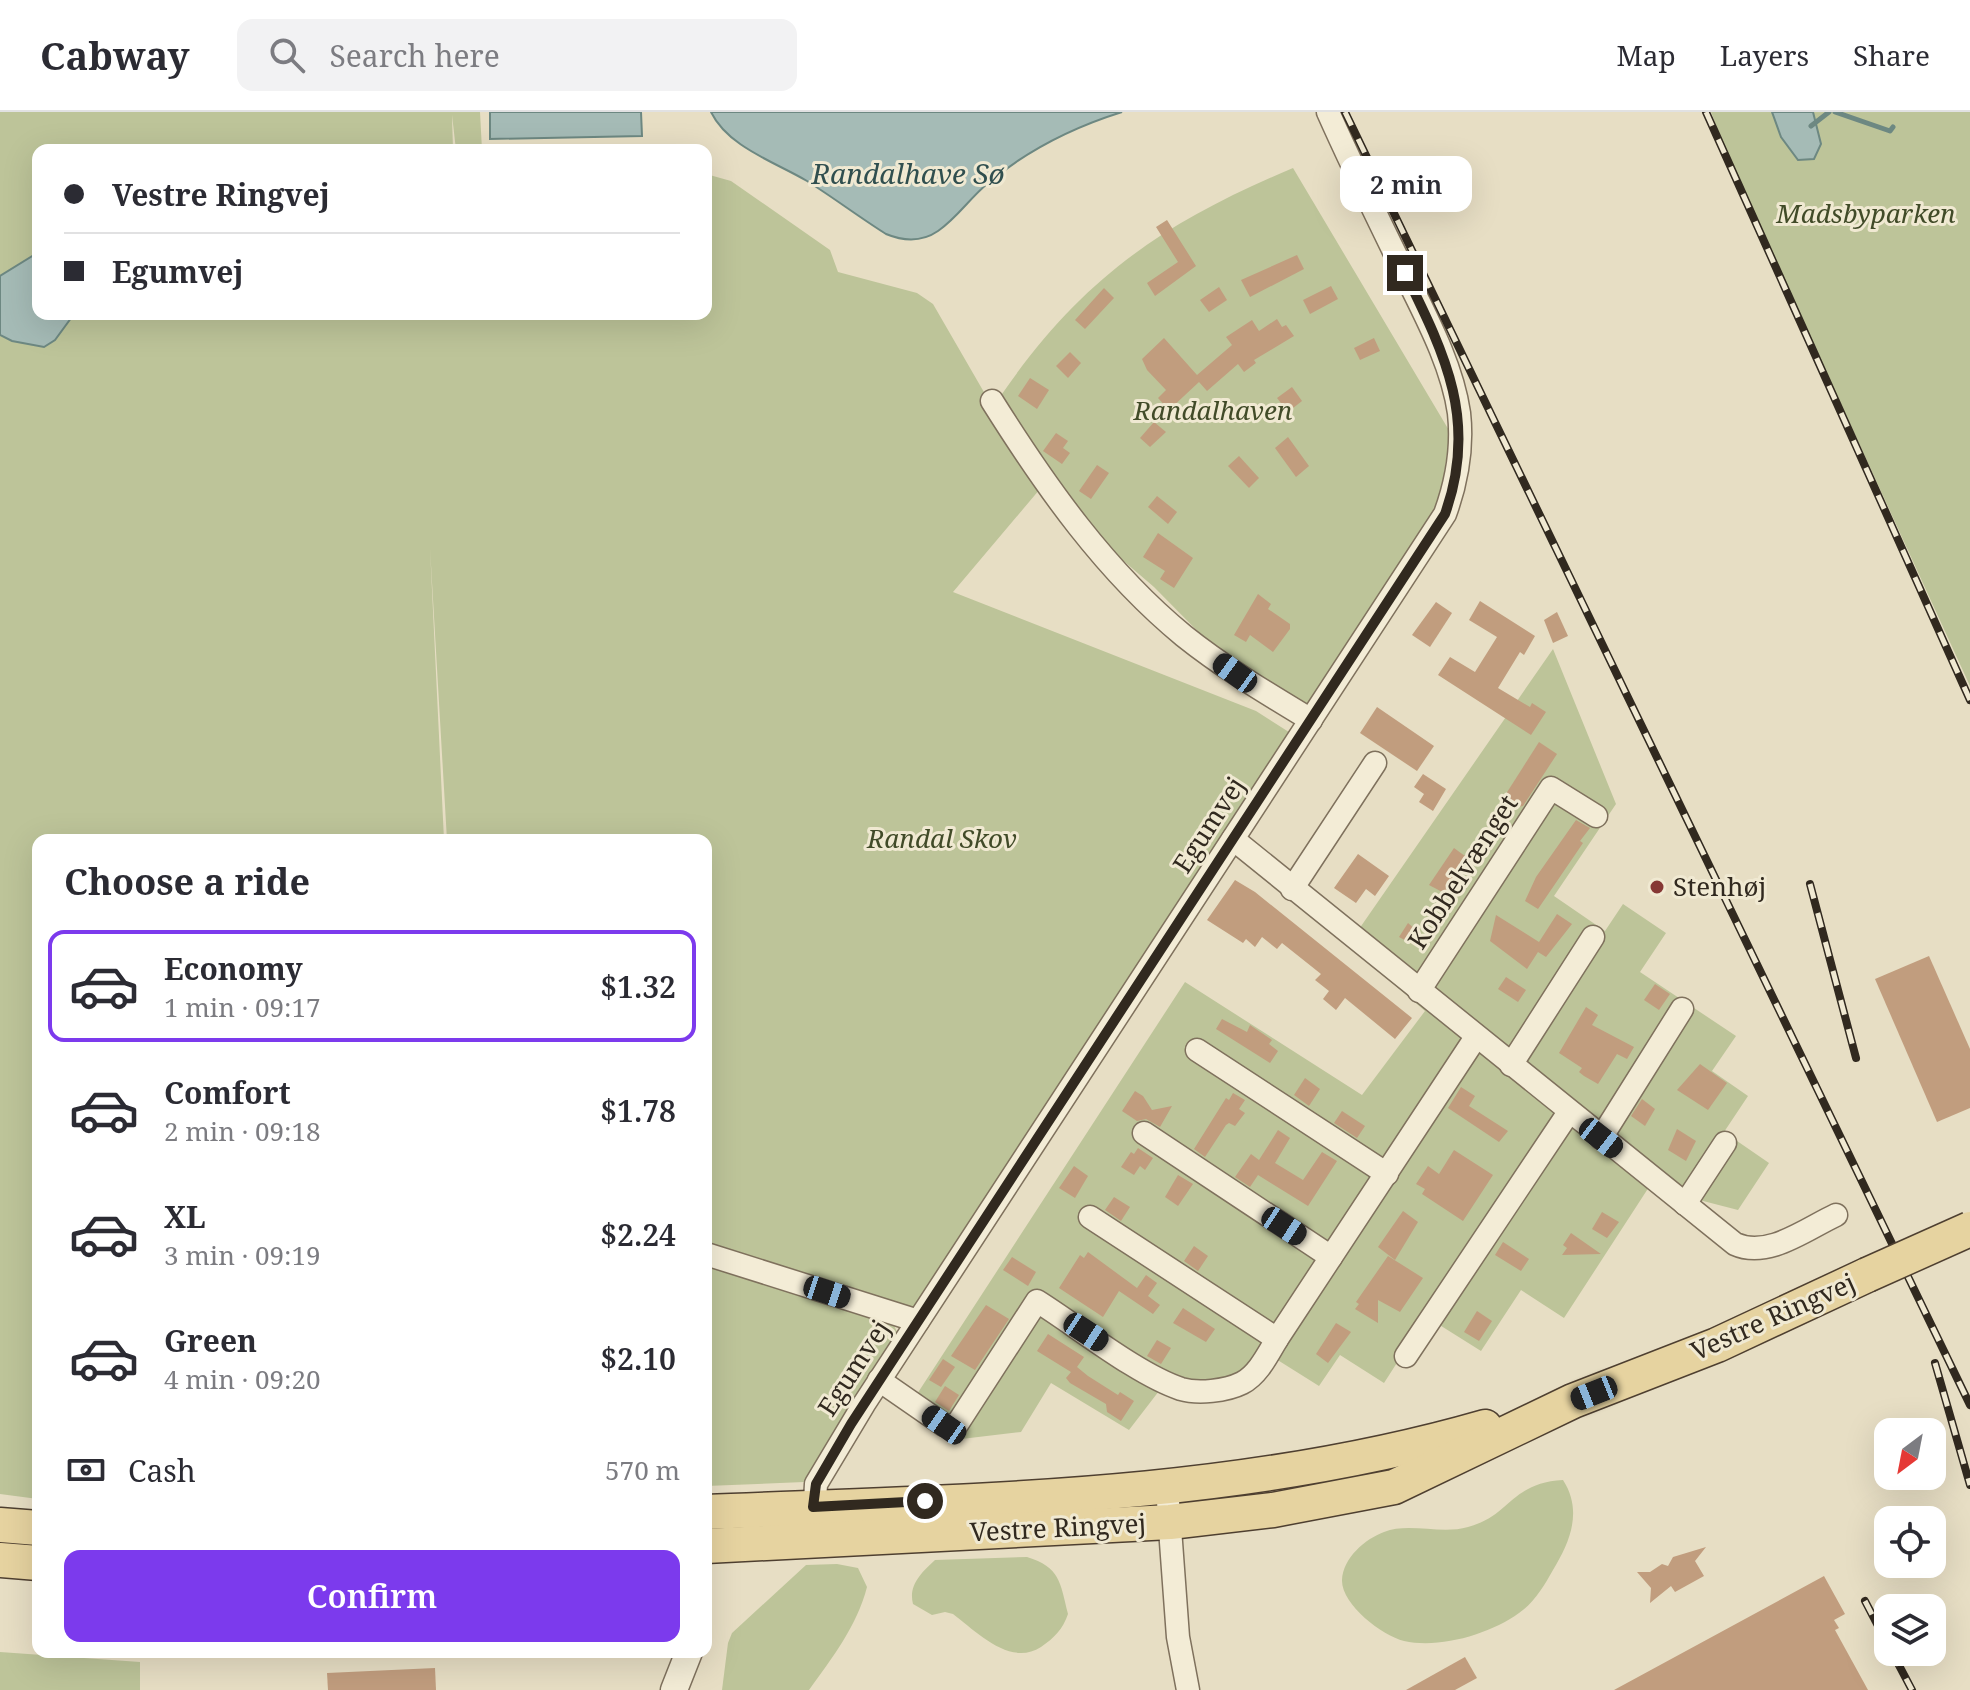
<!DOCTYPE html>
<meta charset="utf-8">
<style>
:root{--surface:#fff;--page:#f2f2f3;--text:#2b2b33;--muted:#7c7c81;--line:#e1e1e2;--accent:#7c3aed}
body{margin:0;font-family:"Noto Serif",serif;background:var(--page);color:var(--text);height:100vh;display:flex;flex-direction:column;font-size:30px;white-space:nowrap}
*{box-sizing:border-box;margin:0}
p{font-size:26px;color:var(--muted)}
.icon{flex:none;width:44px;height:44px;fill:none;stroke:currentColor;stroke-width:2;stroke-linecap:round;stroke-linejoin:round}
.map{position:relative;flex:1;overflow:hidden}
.panel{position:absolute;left:32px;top:722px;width:680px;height:824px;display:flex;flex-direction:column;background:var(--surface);border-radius:16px;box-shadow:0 8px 32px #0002}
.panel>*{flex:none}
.guide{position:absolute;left:32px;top:32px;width:680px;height:176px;border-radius:16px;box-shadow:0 8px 32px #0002;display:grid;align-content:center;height:176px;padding:0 32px;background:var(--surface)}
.needle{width:52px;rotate:212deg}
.fabs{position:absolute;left:1874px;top:1306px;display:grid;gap:16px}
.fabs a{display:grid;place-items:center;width:72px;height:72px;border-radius:16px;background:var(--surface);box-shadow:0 8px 32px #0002;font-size:40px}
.end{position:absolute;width:36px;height:36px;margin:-18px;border:10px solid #31291f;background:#fff;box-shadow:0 0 0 4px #fff}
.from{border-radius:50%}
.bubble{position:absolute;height:56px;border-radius:16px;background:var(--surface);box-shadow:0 8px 32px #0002;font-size:26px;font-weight:600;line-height:56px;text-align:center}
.car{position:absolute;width:24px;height:48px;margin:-24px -12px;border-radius:10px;box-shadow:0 0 6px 2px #0007;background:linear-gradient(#222 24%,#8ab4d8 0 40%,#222 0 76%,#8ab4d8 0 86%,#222 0)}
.guide b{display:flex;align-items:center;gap:28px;height:76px;font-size:30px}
.guide b+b{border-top:2px solid var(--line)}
.guide i{width:20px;height:20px;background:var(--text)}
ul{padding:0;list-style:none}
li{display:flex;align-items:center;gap:24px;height:112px;margin:0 16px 12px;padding:0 16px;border:4px solid transparent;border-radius:16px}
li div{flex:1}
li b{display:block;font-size:30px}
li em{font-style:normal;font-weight:600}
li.selected{border-color:var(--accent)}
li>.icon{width:72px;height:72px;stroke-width:1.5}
h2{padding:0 32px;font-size:36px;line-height:96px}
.pay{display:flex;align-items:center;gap:20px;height:88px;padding:0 32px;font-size:30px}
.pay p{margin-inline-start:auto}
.primary-button{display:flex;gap:16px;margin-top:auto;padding:16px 32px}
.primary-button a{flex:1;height:92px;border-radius:16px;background:var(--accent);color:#fff;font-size:32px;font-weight:600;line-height:92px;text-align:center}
header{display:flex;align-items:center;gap:48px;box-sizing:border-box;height:112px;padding:0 40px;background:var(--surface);border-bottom:2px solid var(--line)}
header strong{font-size:38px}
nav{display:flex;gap:44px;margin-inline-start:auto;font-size:28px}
.search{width:560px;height:72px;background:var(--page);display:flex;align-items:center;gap:20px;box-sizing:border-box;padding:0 28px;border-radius:16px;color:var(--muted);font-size:30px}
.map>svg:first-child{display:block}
.green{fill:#bdc499}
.water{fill:#a5bbb6;stroke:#6d8882;stroke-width:2}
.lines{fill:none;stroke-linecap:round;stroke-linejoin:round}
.stream{stroke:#6d8882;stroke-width:5}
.building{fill:#c19d7e}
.minor-casing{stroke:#7f715d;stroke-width:25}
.tertiary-casing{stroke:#7f715d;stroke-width:29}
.primary-casing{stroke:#4e3f30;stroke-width:37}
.minor{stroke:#f3ecd6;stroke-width:22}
.tertiary{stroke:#f3ecd6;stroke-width:26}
.primary{stroke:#e6d3a0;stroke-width:34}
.rail-casing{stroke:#31291f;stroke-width:8}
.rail{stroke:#f0e9d2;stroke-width:5;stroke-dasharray:15;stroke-linecap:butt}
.primary-bridge-casing{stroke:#4e3f30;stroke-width:37;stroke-linecap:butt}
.primary-bridge{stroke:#e6d3a0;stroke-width:34}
.route{stroke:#31291f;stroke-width:10}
.poi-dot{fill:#863835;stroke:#f0e9d2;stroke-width:3}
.labels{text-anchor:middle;stroke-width:6;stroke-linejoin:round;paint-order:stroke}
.park-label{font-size:26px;font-style:italic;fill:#414b28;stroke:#f0e9d2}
.street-label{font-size:26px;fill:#31291f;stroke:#f0e9d2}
.poi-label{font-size:26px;fill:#31291f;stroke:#f0e9d2;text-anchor:start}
.water-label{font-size:28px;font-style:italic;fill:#304f4f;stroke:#f0e9d2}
</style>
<header>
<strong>Cabway</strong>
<div class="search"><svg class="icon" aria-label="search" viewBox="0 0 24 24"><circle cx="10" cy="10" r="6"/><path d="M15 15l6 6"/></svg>Search here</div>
<nav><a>Map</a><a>Layers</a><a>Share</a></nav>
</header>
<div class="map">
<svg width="1970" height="1578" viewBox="0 0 1970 1578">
<rect width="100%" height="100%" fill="#e7dec4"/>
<g class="green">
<polygon points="0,0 480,0 482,38 456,38 452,3 453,38 38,38 38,202 706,202 706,62 731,69 830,138 838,160 917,181 933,192 1040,377 953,480 1256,599 1292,622 913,1199 706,1133 706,728 447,728 430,436 444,728 38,728 38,1387 0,1382"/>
<polygon points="1711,0 1970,0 1970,574 1729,47"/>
<path d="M1293,56L1450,320L1441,383L1420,426L1309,597L1231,553L1154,475L1112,439L1069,390L1035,341L1002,282C1082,166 1164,110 1293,56Z"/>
<polygon points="1553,537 1616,692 1554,784 1605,819 1623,792 1666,821 1640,860 1736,924 1712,959 1748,984 1724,1020 1769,1051 1738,1098 1649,1075 1564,1206 1521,1178 1481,1239 1438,1212 1402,1243 1384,1271 1340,1243 1319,1274 1276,1247 1254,1275 1159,1279 1129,1318 1051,1271 1021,1320 953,1328 906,1299 1185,870 1362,983 1425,899 1348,833"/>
<polygon points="706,1152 892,1209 898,1222 804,1370 706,1374"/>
<path d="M1563,1368C1583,1399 1570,1430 1553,1458C1544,1474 1534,1491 1519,1501C1490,1522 1440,1537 1404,1529C1382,1524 1341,1492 1342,1468C1343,1446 1365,1427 1384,1420C1409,1410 1441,1423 1468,1415C1511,1404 1510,1371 1563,1368Z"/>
<path d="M1027,1445C1060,1455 1060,1470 1068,1502C1063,1517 1054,1526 1041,1535C1010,1555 977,1520 953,1502L945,1500L932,1503L913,1492C908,1473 922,1460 935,1448Z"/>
<path d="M837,1452L858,1456L867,1475C857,1514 832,1546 809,1578H722L728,1531L732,1521L806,1453Z"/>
<polygon points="0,1540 140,1550 140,1578 0,1578"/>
</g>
<g class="water">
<polygon points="490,0 641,0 642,24 490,27"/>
<path d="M711,0H1122C1074,15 1026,39 987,72C970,86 957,106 938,119C922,130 903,129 886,122C859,105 834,86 807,69C775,50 728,35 711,0Z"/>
<polygon points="1772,0 1813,0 1821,32 1814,47 1798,48 1781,25"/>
<polygon points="34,143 38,144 38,202 74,202 55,228 44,235 12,229 0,223 0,164"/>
</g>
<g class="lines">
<g class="stream">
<polyline points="1835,0 1890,19 1893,15"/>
<polyline points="1811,14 1829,0"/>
</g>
</g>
<g class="building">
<polygon points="1167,108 1196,154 1155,184 1147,171 1178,150 1156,115"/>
<polygon points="1297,143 1304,157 1250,185 1241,168"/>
<polygon points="1331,174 1338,187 1310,202 1303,188"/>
<polygon points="1219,175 1227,188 1209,200 1200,188"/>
<polygon points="1104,176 1114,186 1085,217 1075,208"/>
<polygon points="1277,207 1282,215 1286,213 1294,224 1254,248 1256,251 1244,260 1238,252 1207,279 1199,270 1169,298 1158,286 1166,278 1147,258 1142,247 1164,226 1197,263 1232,233 1226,225 1252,208 1259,219"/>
<polygon points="1374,226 1380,239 1360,248 1354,236"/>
<polygon points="1070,240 1081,251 1068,266 1056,254"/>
<polygon points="1030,266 1049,278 1037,297 1018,284"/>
<polygon points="1292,275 1302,289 1288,300 1277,286"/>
<polygon points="1154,310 1166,320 1150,335 1140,326"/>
<polygon points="1056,321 1068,329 1063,336 1070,341 1062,352 1043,339"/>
<polygon points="1288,325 1309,354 1296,365 1275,336"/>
<polygon points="1239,344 1259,366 1249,376 1228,354"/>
<polygon points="1097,353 1109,361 1091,387 1079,379"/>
<polygon points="1157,384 1177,400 1168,412 1148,395"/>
<polygon points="1158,421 1193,446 1174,476 1160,467 1165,459 1143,445"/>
<polygon points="1258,482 1271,492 1268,497 1290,512 1290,517 1273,540 1250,523 1246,530 1234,523"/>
<polygon points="1480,489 1535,524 1524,543 1520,540 1498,576 1530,595 1532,591 1546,600 1531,623 1438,563 1450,545 1475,560 1497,525 1469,508"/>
<polygon points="1436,490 1452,501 1430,535 1412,523"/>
<polygon points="1557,500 1568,524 1553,531 1544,508"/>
<polygon points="1377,595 1434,634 1417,659 1360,621"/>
<polygon points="1539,630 1557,642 1523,694 1518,695 1504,685"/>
<polygon points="1423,662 1446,677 1433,699 1419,690 1424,682 1414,675"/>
<polygon points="1576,708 1590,716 1580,729 1583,731 1538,797 1525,789 1536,765"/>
<polygon points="1454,736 1469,747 1446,782 1429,773"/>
<polygon points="1358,742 1389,764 1375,784 1366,777 1356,791 1334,776"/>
<polygon points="1235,768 1255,780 1412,906 1395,927 1345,886 1336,898 1323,887 1329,879 1315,868 1321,862 1282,831 1277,837 1262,825 1255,835 1246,827 1243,831 1207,808"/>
<polygon points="1557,802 1572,812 1546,845 1538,840 1527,857 1490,829 1496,803 1539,830"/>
<polygon points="1408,811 1423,824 1416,834 1399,825"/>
<polygon points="1929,844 1970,937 1970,996 1937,1010 1875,867"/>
<polygon points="1506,865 1526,878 1518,890 1498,877"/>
<polygon points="1655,872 1670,882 1659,898 1644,888"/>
<polygon points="1586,895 1598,903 1592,913 1634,935 1627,947 1617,942 1598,972 1584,964 1579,960 1582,956 1559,941"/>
<polygon points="1222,907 1247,920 1250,913 1272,928 1269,932 1278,939 1270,951 1216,917"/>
<polygon points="1700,952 1727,971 1708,998 1677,978"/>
<polygon points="1305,966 1320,977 1309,994 1294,983"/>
<polygon points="1461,975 1475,984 1469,994 1508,1019 1499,1030 1448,996"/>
<polygon points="1135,979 1143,984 1152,998 1172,994 1160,1015 1146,1007 1137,1009 1122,999"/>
<polygon points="1233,981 1245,988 1239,997 1245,1001 1235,1014 1229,1011 1226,1013 1205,1045 1194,1037 1226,986 1229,988"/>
<polygon points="1642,987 1655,997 1645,1014 1631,1004"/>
<polygon points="1342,999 1365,1014 1357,1026 1334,1011"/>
<polygon points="1677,1017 1696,1029 1686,1049 1668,1038"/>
<polygon points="1278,1018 1290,1026 1275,1051 1303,1068 1322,1040 1337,1049 1308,1094 1258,1063 1250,1075 1235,1065 1251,1042 1259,1048"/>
<polygon points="1138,1036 1153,1046 1145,1058 1140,1054 1134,1063 1121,1055 1131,1040 1134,1042"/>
<polygon points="1454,1038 1493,1063 1463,1109 1422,1082 1425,1077 1416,1072 1428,1054 1439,1062"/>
<polygon points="1074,1054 1088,1064 1075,1086 1059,1076"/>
<polygon points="1178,1063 1193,1072 1178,1094 1165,1085"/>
<polygon points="1114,1085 1130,1095 1121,1109 1105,1098"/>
<polygon points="1403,1099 1418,1110 1395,1148 1378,1135"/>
<polygon points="1602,1100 1619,1110 1607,1126 1592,1117"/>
<polygon points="1571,1121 1601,1142 1562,1143 1567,1136 1563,1133"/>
<polygon points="1503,1130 1529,1147 1521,1159 1495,1143"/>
<polygon points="1194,1134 1208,1144 1198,1159 1184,1149"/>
<polygon points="1088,1140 1137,1176 1146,1163 1157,1171 1148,1184 1160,1193 1153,1202 1119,1179 1103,1205 1059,1176 1080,1143 1084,1146"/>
<polygon points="1388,1144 1423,1166 1400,1200 1378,1188 1378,1211 1355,1197 1359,1192 1356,1190"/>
<polygon points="1012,1145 1036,1160 1028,1174 1003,1158"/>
<polygon points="986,1193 1009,1207 975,1258 951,1244"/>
<polygon points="1183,1196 1215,1217 1206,1230 1173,1211"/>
<polygon points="1477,1199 1492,1209 1479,1229 1464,1220"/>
<polygon points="1336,1211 1351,1220 1328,1251 1316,1242"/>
<polygon points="1048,1222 1084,1245 1077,1255 1088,1264 1118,1283 1120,1280 1134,1289 1121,1309 1107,1300 1106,1292 1070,1271 1066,1266 1071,1260 1037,1239"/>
<polygon points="1157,1228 1171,1236 1161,1252 1147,1244"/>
<polygon points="943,1247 955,1255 941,1275 929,1268"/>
<polygon points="945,1274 959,1283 949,1299 935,1290"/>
<polygon points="1706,1435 1695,1449 1704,1464 1675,1480 1671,1474 1650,1491 1651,1476 1637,1460 1650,1460 1662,1452 1668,1454 1673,1445"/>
<polygon points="1824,1464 1845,1502 1834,1508 1839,1516 1835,1518 1868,1578 1614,1578"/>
<polygon points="1465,1545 1477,1566 1455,1578 1406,1578"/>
<polygon points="435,1556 436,1578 328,1578 327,1561"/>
</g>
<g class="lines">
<defs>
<g id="minor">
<path d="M992,289C1046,375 1105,459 1184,524C1224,556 1268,582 1311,608"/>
<path d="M1233,727L1735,1132C1768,1147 1806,1117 1836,1103"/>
<polyline points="1292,777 1375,651"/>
<polyline points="1419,879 1551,676 1596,704"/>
<polyline points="1197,938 1387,1062"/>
<polyline points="1511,953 1593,825"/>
<polyline points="1144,1021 1331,1145"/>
<polyline points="1601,1026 1682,897"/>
<polyline points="1685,1092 1725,1031"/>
<polyline points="1090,1105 1277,1227 1476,925"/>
<polyline points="706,1142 918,1209"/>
<polyline points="1406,1244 1569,1000"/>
<path d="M879,1268L944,1313L956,1314L1037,1189C1077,1214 1138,1263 1181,1277C1198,1282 1226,1279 1242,1271C1258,1263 1268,1242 1277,1227"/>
<polyline points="1167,1376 1178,1525 1188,1578"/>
<path d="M814,1406L816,1372L864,1292L1445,402C1457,369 1463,337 1459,301C1452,252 1425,203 1404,160C1378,107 1352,54 1328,0"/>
</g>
<polyline id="tertiary" points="674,1578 689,1540"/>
<g id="primary">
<path d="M706,1400C967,1389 1232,1388 1485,1315"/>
<polyline points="0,1413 38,1416"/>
<polyline points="706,1434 1170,1410 1273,1398 1394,1375 1573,1289 1717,1233 1867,1163"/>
<polyline points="0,1448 38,1451"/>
</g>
</defs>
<use href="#minor" class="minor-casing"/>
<use href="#tertiary" class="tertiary-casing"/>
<use href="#primary" class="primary-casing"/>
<use href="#minor" class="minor"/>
<use href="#tertiary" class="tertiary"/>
<use href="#primary" class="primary"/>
<defs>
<g id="rail">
<polyline points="1345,0 1970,1293"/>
<polyline points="1706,0 1970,588"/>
<polyline points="1810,772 1856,946"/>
<polyline points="1935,1251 1970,1373"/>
<polyline points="1865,1489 1888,1533"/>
<polyline points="1892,1540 1912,1578"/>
</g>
</defs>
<use href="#rail" class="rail-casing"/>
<use href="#rail" class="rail"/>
<defs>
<polyline id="primary-bridge" points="1867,1163 1970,1117"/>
</defs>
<use href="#primary-bridge" class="primary-bridge-casing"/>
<use href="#primary-bridge" class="primary-bridge"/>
</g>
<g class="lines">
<path class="route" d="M925,1389L813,1395L816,1372L851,1312L1445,402C1478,310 1446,244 1405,161"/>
</g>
<circle class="poi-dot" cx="1657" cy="775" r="8"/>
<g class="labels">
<g class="park-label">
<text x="1866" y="111">Madsbyparken</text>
<text x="1213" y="308">Randalhaven</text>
<text x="942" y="736">Randal Skov</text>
</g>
<g class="street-label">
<text transform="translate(1209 713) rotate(-57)" y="9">Egumvej</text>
<text transform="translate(1463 760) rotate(-57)" y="9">Kobbelvænget</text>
<text transform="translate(1773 1205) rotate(-24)" y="9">Vestre Ringvej</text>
<text transform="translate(854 1256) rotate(-57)" y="9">Egumvej</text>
<text transform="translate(1058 1416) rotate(-3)" y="9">Vestre Ringvej</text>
</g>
<g class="poi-label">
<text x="1673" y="784">Stenhøj</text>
</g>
<g class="water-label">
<text x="908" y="72">Randalhave Sø</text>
</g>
</g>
</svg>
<div class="fabs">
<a><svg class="needle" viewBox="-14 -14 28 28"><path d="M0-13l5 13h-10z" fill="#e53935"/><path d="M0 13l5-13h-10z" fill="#7c7c81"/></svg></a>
<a><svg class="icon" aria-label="locate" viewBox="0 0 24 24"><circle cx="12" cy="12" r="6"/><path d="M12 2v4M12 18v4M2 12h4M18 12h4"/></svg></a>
<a><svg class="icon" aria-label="layers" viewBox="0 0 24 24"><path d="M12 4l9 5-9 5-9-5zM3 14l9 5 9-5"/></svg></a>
</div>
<i class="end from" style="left:925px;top:1389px"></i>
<i class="end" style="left:1405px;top:161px"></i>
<div class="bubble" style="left:1340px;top:44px;width:132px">2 min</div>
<i class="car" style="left:1235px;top:561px;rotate:306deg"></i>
<i class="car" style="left:1601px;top:1026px;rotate:128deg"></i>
<i class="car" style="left:1284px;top:1114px;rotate:123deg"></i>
<i class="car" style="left:827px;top:1180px;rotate:108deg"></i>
<i class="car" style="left:1086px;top:1220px;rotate:123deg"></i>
<i class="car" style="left:1594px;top:1281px;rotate:248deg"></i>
<i class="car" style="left:944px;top:1313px;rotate:305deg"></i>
<div class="guide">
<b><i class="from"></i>Vestre Ringvej</b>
<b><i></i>Egumvej</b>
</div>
<section class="panel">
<h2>Choose a ride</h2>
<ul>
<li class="selected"><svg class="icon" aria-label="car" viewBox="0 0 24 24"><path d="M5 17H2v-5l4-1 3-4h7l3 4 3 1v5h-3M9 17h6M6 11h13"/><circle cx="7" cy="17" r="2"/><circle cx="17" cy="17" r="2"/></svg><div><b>Economy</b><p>1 min · 09:17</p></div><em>$1.32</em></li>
<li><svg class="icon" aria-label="car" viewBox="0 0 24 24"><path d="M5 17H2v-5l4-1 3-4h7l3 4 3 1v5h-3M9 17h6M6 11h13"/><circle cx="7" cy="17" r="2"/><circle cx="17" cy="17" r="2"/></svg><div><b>Comfort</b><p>2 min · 09:18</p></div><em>$1.78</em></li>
<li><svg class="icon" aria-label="car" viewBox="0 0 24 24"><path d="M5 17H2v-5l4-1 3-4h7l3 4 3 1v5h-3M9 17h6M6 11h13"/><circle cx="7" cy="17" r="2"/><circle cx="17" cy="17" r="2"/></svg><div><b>XL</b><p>3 min · 09:19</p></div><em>$2.24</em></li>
<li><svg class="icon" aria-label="car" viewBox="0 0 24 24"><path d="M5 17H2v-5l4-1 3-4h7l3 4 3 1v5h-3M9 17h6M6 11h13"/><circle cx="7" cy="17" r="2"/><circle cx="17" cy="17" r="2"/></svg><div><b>Green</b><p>4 min · 09:20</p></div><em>$2.10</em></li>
</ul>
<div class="pay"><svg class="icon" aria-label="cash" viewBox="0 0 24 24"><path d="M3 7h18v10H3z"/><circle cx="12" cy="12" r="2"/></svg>Cash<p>570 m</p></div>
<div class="primary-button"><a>Confirm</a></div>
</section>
</div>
